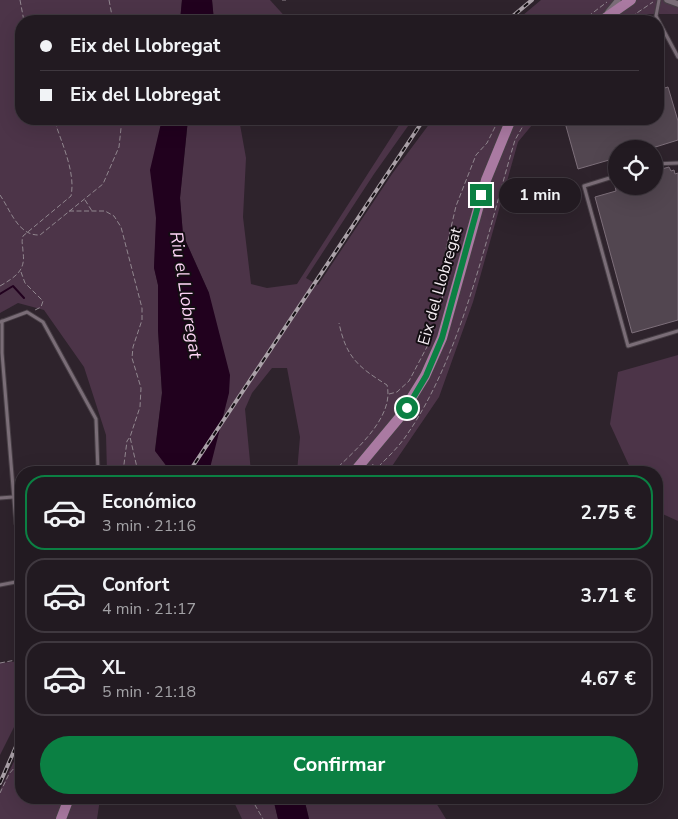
<!DOCTYPE html>
<html lang="es">
<meta charset="utf-8">
<style>
:root{--surface:#221a21;--page:#2a232a;--text:#f1f3f6;--muted:#a2a1a5;--line:#3f383f;--accent:#0b8043}
body{margin:0;font-family:"Nunito Sans",sans-serif;background:var(--page);color:var(--text);height:100vh;display:flex;flex-direction:column;font-size:19px;white-space:nowrap}
*{box-sizing:border-box;margin:0}
p{font-size:16px;color:var(--muted)}
.icon{flex:none;width:28px;height:28px;fill:none;stroke:currentColor;stroke-width:2;stroke-linecap:round;stroke-linejoin:round}
.map{position:relative;flex:1;overflow:hidden}
.side{position:absolute;left:15px;top:466px;width:648px;height:338px;display:flex;flex-direction:column;background:var(--surface);border-radius:20px;box-shadow:0 5px 20px #0002,0 0 0 1px var(--line)}
.side>*{flex:none}
.banner{position:absolute;left:15px;top:15px;width:649px;height:110px;border-radius:20px;box-shadow:0 5px 20px #0002,0 0 0 1px var(--line);display:grid;align-content:center;height:110px;padding:0 25px;background:var(--surface)}
.fabs{position:absolute;left:608px;top:140px;display:grid;gap:10px}
.fabs a{display:grid;place-items:center;width:55px;height:55px;border-radius:50%;background:var(--surface);box-shadow:0 5px 20px #0002,0 0 0 1px var(--line);font-size:25px}
.end{position:absolute;width:22px;height:22px;margin:-11px;border:6px solid #0b8043;background:#fff;box-shadow:0 0 0 2px #fff}
.from{border-radius:50%}
.bubble{position:absolute;height:35px;border-radius:18px;background:var(--surface);box-shadow:0 5px 20px #0002,0 0 0 1px var(--line);font-size:16px;font-weight:700;line-height:35px;text-align:center}
.banner b{display:flex;align-items:center;gap:18px;height:48px;font-size:19px}
.banner b+b{border-top:1px solid var(--line)}
.banner i{width:12px;height:12px;background:var(--text)}
ul{padding:9px 0 0;list-style:none}
li{display:flex;align-items:center;gap:15px;height:75px;margin:0 10px 8px;padding:0 15px;border:2px solid var(--line);border-radius:20px}
li div{flex:1}
li b{display:block;font-size:19px}
li em{font-style:normal;font-weight:700}
li.selected{border-color:var(--accent)}
li>.icon{width:45px;height:45px;stroke-width:1.5}
.action{display:flex;gap:10px;margin-top:auto;padding:10px 25px}
.action a{flex:1;height:58px;border-radius:30px;background:var(--accent);color:#fff;font-size:20px;font-weight:700;line-height:58px;text-align:center}
.map>svg:first-child{display:block}
.green{fill:#4c3448}
.water{fill:#21011e}
.lines{fill:none;stroke-linecap:round;stroke-linejoin:round}
.stream{stroke:#21011e;stroke-width:2}
.building{fill:#524650;stroke:#7d6f7a}
.service-casing{stroke:#473e45;stroke-width:5}
.minor-casing{stroke:#473e45;stroke-width:8}
.trunk-casing{stroke:#473e45;stroke-width:12}
.path{stroke:#91878f;stroke-width:1;stroke-dasharray:5 2.5;stroke-linecap:butt}
.service{stroke:#7a6d77;stroke-width:3}
.minor{stroke:#7a6d77;stroke-width:5.5}
.trunk{stroke:#aa7aa2;stroke-width:10}
.rail-casing{stroke:#aaa1a8;stroke-width:4}
.rail{stroke:#130e12;stroke-width:2;stroke-dasharray:5.5;stroke-linecap:butt}
.route{stroke:#0b8043;stroke-width:6}
.labels{text-anchor:middle;stroke-width:4;stroke-linejoin:round;paint-order:stroke}
.street-label{font-size:16px;fill:#f5edf3;stroke:#130e12}
.water-label{font-size:18px;font-style:italic;fill:#fbd3f4;stroke:#130e12}
</style>
<div class="map">
<svg width="678" height="819" viewBox="0 0 678 819">
<rect width="100%" height="100%" fill="#2e232c"/>
<g class="green">
<polygon points="0,0 182,0 180,21 21,21 21,119 162,119 154,267 158,285 158,330 162,393 155,450 171,472 107,472 106,435 84,367 44,310 18,303 0,313"/>
<polygon points="212,0 270,0 289,21 214,21"/>
<polygon points="541,0 678,0 678,14 648,14 636,21 516,21"/>
<polygon points="188,119 239,119 246,158 243,217 251,284 267,288 297,284 403,119 413,119 374,174 306,278 318,285 392,174 433,119 537,119 518,142 473,302 439,397 388,472 297,472 300,437 287,368 272,368 252,393 245,409 251,472 209,472 209,293 183,235 180,198"/>
<polygon points="678,355 678,521 656,511 656,472 632,472 610,424 618,372"/>
<polygon points="21,661 21,713 0,755 0,663"/>
<polygon points="21,747 21,798 108,798 100,799 97,819 0,819 0,790"/>
<polygon points="232,798 273,798 278,819 242,819"/>
<polygon points="304,798 433,798 446,819 309,819"/>
</g>
<g class="water">
<polygon points="182,0 212,0 214,21 180,21"/>
<polygon points="162,119 188,119 180,198 183,235 209,293 230,375 229,393 209,472 171,472 155,451 162,393 158,330 158,285 154,268 156,218 150,170"/>
<polygon points="273,798 304,798 309,819 278,819"/>
</g>
<g class="lines">
<polyline class="stream" points="0,294 13,286 24,298"/>
</g>
<g class="building">
<polygon points="668,87 678,121 678,140 649,149 616,149 616,158 578,169 564,119 658,119 658,90"/>
<polygon points="669,167 671,171 674,170 675,174 678,173 678,320 632,333 595,197 616,191 615,186 654,186 654,171"/>
</g>
<g class="lines">
<defs>
<g id="service">
<polyline points="659,0 656,16 678,57"/>
<polyline points="654,164 678,163"/>
<polyline points="616,176 584,186 628,346 678,331"/>
<polyline points="2,321 2,353 16,524 21,524"/>
<polyline points="0,322 27,312 43,322 96,419 98,472"/>
<polyline points="0,498 13,497"/>
<polyline points="0,585 21,581"/>
</g>
<g id="minor">
<polyline points="667,0 678,4"/>
<polyline points="608,12 618,0"/>
</g>
<g id="trunk">
<polyline points="601,21 631,0"/>
<polyline points="354,472 399,418 425,376 442,338 486,180 511,119"/>
<polyline points="61,819 69,798"/>
</g>
</defs>
<use href="#service" class="service-casing"/>
<use href="#minor" class="minor-casing"/>
<use href="#trunk" class="trunk-casing"/>
<g class="path">
<polyline points="20,0 24,21"/>
<polyline points="109,0 113,21"/>
<polyline points="282,0 286,0"/>
<polyline points="582,21 607,2"/>
<polyline points="625,21 653,2"/>
<path d="M0,195C11,211 18,236 40,235L103,184L119,147L122,119"/>
<polyline points="85,200 92,211"/>
<polyline points="69,211 105,211 114,216 121,227 142,308 142,320 133,347 132,358 141,388 140,407 130,437 138,472"/>
<polyline points="21,272 25,283 43,301 41,307 35,310"/>
<path d="M0,286C15,277 26,271 23,252C23,246 21,242 23,236L71,196C76,172 61,142 54,119"/>
<polyline points="389,394 397,392 409,381 429,343 447,281 444,258 456,206 476,155 487,143 499,119"/>
<polyline points="123,472 127,441 130,437"/>
<path d="M333,472C353,452 395,418 387,385C358,367 346,357 339,323"/>
<polyline points="370,472 373,464"/>
<path d="M373,472C384,461 397,449 406,436C462,356 487,234 515,140L527,119"/>
<polyline points="0,663 21,659"/>
<polyline points="0,793 9,774 21,760"/>
<polyline points="251,798 263,819"/>
</g>
<use href="#service" class="service"/>
<use href="#minor" class="minor"/>
<use href="#trunk" class="trunk"/>
<defs>
<g id="rail">
<polyline points="507,21 532,0"/>
<polyline points="189,472 424,119"/>
<polyline points="0,783 21,735"/>
</g>
</defs>
<use href="#rail" class="rail-casing"/>
<use href="#rail" class="rail"/>
</g>
<g class="lines">
<polyline class="route" points="407,408 426,376 442,338 481,195"/>
</g>
<g class="labels">
<g class="street-label">
<text transform="translate(439 286) rotate(-74)" y="6">Eix del Llobregat</text>
</g>
<g class="water-label">
<text transform="translate(186 295) rotate(81)" y="6">Riu el Llobregat</text>
</g>
</g>
</svg>
<div class="fabs">
<a><svg class="icon" aria-label="locate" viewBox="0 0 24 24"><circle cx="12" cy="12" r="6"/><path d="M12 2v4M12 18v4M2 12h4M18 12h4"/></svg></a>
</div>
<i class="end from" style="left:407px;top:408px"></i>
<i class="end" style="left:481px;top:195px"></i>
<div class="bubble" style="left:499px;top:178px;width:82px">1 min</div>
<div class="banner">
<b><i class="from"></i>Eix del Llobregat</b>
<b><i></i>Eix del Llobregat</b>
</div>
<section class="side">
<ul>
<li class="selected"><svg class="icon" aria-label="car" viewBox="0 0 24 24"><path d="M5 17H2v-5l4-1 3-4h7l3 4 3 1v5h-3M9 17h6M6 11h13"/><circle cx="7" cy="17" r="2"/><circle cx="17" cy="17" r="2"/></svg><div><b>Económico</b><p>3 min · 21:16</p></div><em>2.75 €</em></li>
<li><svg class="icon" aria-label="car" viewBox="0 0 24 24"><path d="M5 17H2v-5l4-1 3-4h7l3 4 3 1v5h-3M9 17h6M6 11h13"/><circle cx="7" cy="17" r="2"/><circle cx="17" cy="17" r="2"/></svg><div><b>Confort</b><p>4 min · 21:17</p></div><em>3.71 €</em></li>
<li><svg class="icon" aria-label="car" viewBox="0 0 24 24"><path d="M5 17H2v-5l4-1 3-4h7l3 4 3 1v5h-3M9 17h6M6 11h13"/><circle cx="7" cy="17" r="2"/><circle cx="17" cy="17" r="2"/></svg><div><b>XL</b><p>5 min · 21:18</p></div><em>4.67 €</em></li>
</ul>
<div class="action"><a>Confirmar</a></div>
</section>
</div>
